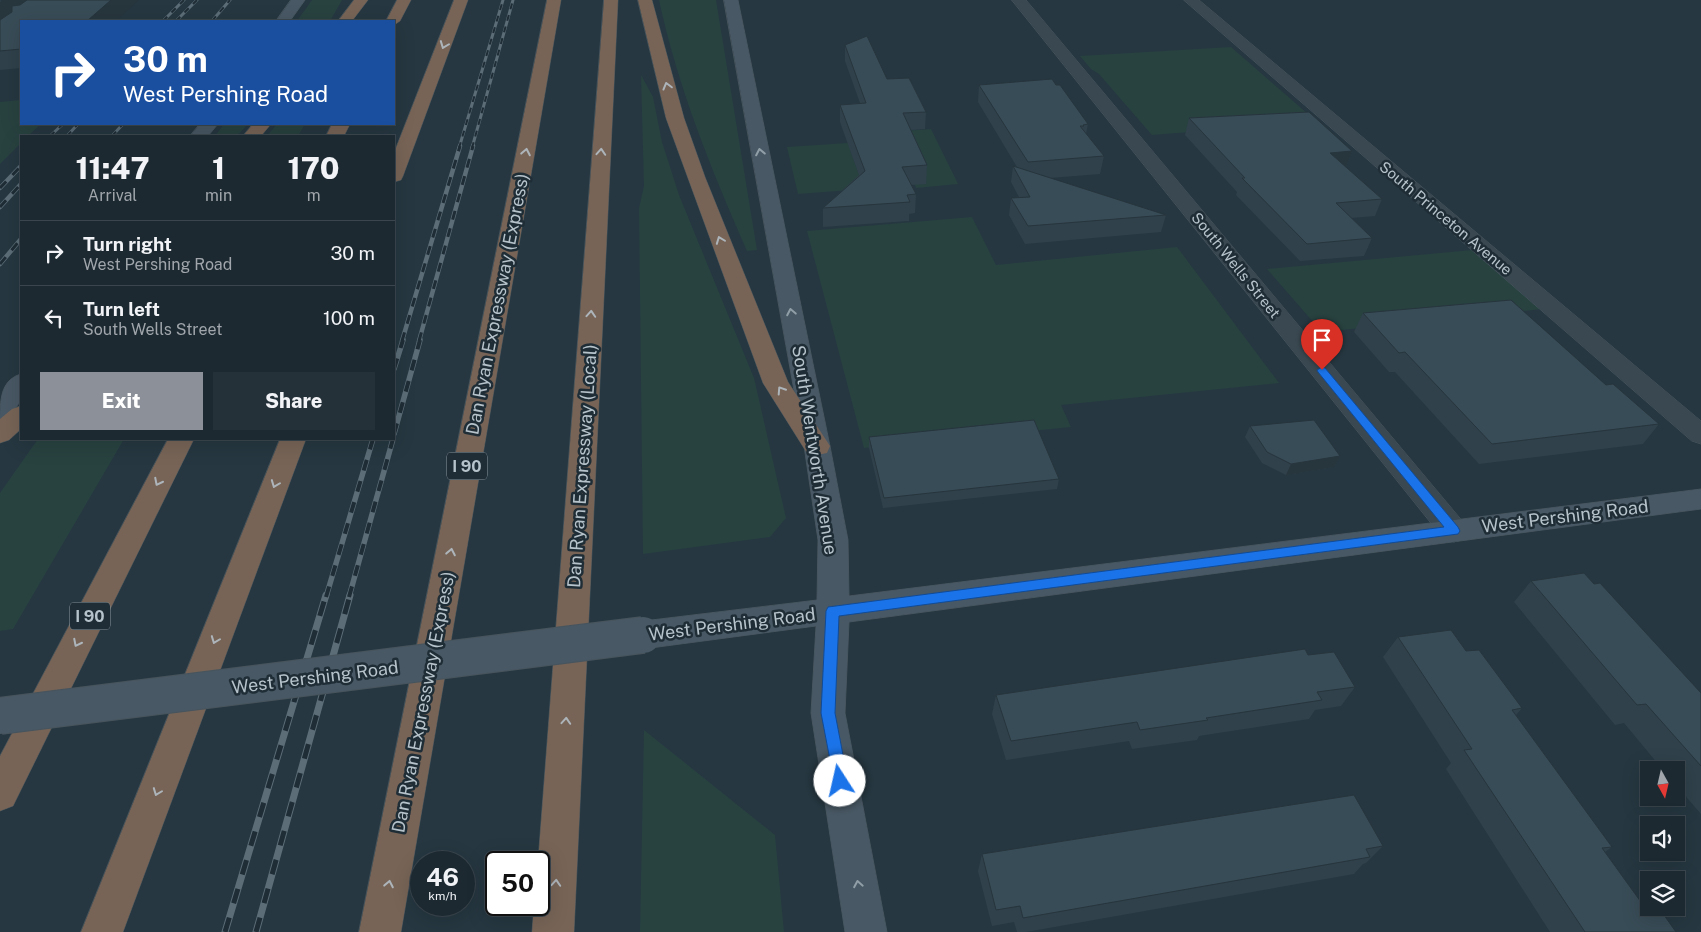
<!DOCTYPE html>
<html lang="en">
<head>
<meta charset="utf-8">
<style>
  :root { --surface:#1c2931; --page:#253139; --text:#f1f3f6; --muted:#a0a6ab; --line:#3a454d; --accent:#8c9099 }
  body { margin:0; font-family:"Public Sans",sans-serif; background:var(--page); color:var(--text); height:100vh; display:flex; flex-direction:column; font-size:19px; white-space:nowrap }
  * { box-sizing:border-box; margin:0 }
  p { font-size:16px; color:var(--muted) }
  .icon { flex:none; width:28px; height:28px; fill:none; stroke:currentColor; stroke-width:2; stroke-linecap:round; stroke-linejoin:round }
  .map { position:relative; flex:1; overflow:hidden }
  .drawer { position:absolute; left:20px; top:135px; width:375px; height:305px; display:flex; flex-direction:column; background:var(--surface); border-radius:0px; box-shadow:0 5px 20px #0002,0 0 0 1px var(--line) }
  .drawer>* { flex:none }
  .hud { position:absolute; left:20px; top:20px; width:375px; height:105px; border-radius:0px; box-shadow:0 5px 20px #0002,0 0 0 1px var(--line); background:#1a4fa0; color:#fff; overflow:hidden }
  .needle { width:32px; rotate:172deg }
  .controls { position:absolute; left:1640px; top:761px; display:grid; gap:10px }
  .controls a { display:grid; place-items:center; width:45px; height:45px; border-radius:0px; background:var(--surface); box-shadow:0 5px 20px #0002,0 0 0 1px var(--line); font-size:25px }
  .speed { position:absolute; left:410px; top:851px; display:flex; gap:10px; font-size:25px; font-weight:700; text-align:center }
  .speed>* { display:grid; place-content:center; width:65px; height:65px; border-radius:50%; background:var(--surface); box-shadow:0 5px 20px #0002,0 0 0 1px var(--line); line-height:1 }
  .speed small { font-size:12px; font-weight:400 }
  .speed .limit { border:2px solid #111; border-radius:8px; background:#fff; color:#111 }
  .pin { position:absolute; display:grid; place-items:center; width:42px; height:42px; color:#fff; margin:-51px -21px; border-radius:50% 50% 50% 0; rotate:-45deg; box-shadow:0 0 5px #0007 }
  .pin .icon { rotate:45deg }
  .me { position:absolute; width:55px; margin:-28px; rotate:350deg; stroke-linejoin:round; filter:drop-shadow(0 0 4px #0008) }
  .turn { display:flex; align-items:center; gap:18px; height:105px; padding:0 20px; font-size:22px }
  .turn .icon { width:65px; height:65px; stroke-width:2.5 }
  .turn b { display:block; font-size:35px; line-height:42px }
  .eta { display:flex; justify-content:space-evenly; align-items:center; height:85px; text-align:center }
  .eta b { font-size:30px; font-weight:800; line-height:35px }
  .cta { display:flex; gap:10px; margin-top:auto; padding:10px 20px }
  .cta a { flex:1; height:58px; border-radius:0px; background:var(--accent); color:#fff; font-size:20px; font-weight:800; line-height:58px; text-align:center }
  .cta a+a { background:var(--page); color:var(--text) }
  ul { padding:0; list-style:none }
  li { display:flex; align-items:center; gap:15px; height:65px; padding:0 20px; border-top:1px solid var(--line) }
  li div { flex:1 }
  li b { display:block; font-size:19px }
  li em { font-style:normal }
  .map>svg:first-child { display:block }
  .green { fill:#284240 }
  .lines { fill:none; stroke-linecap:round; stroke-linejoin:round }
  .street-casing { stroke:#47545d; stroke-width:1 }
  .secondary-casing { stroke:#47545d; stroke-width:1 }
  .highway-casing { stroke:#45535b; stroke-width:1 }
  .street { fill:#3a4851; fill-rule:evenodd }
  .secondary { fill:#485864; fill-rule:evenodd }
  .highway { fill:#776457; fill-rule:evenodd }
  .rail-far3-casing { stroke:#5c6d78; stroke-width:3 }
  .rail-far2-casing { stroke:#5c6d78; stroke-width:4.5 }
  .rail-far1-casing { stroke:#5c6d78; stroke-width:5.5 }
  .rail-casing { stroke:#5c6d78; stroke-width:7 }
  .rail-far3 { stroke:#1f2d36; stroke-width:2; stroke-dasharray:6; stroke-linecap:butt }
  .rail-far2 { stroke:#1f2d36; stroke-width:3; stroke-dasharray:9; stroke-linecap:butt }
  .rail-far1 { stroke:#1f2d36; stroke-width:4; stroke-dasharray:11; stroke-linecap:butt }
  .rail { stroke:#1f2d36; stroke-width:5; stroke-dasharray:15; stroke-linecap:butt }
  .secondary-bridge-casing { stroke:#47545d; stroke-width:38; stroke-linecap:butt }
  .secondary-bridge { stroke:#485864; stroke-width:36 }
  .wall { fill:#30414b }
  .shaded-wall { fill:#27353d }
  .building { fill:#384c57; stroke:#27353d }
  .oneway { stroke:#adb5ba }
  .oneway2 { stroke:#909ea7 }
  .route { fill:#1a73e8; stroke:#114b97 }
  .labels { text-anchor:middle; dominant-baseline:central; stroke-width:5; stroke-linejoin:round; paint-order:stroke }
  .far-street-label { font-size:15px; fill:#b7c3cb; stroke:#1f2d36 }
  .shield { fill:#1f2d36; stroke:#89969e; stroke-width:1 }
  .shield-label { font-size:16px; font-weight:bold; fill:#b7c3cb }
  .street-label { font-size:18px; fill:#b7c3cb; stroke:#1f2d36 }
</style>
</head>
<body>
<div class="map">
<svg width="1701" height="932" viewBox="0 0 1701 932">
  <rect width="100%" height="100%" fill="#263741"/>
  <!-- green -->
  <g class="green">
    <path d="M312,0H342L330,21H297Z"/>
    <path d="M659,0H716L757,250L747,251C711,169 678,88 659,0Z"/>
    <path d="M1231,47L1317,122L1152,135L1099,74L1091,69L1080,56Z"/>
    <path d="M641,75L653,97L662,142L679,195L754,378L786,518L770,537L643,554L639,208L644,186Z"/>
    <path d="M21,100V124H41L28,136H21V143L0,164V102Z"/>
    <path d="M224,124H248L237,136H215Z"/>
    <path d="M277,124H305L298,136H267Z"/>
    <path d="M931,129L958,184L916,188L915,184L926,183L902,131Z"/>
    <path d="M848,143L864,189L798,194L787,147Z"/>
    <path d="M972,217L996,265L1177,247L1279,383L1061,405L1071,427L864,448L807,231Z"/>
    <path d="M1483,249L1552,308L1322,332L1267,269Z"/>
    <path d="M38,439H124L13,629L0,631V493Z"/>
    <path d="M644,730L775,835L784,932H640Z"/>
  </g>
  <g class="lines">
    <!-- street casing -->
    <g class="street-casing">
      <g id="street">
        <path d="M1012,0H1026L1464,523L1469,531L1464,539L1454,542L1444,539Z"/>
        <path d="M1184,0H1199L1701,421V444L1692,441Z"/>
      </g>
    </g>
    <!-- secondary casing -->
    <g class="secondary-casing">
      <g id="secondary">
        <path d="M291,0H305L290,21H276Z"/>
        <path d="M724,0H738L830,446L848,540L849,596L1701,489V509L849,622L845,713L887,932H845L811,713L816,626L643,649L632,645L627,635L632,625L643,621L817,600L818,540L804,446Z"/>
        <path d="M200,124H218L208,136H190Z"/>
        <path d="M21,374V400L9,418L0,421C0,401 0,380 21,374Z"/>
      </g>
    </g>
    <!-- highway casing -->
    <g class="highway-casing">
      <g id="highway">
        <path d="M354,0H368L352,21H338Z"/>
        <path d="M397,0H411L400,21L394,25V21H386Z"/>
        <path d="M454,0H468L403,176L401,180L394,182V153Z"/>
        <path d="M547,0H561L401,932H359Z"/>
        <path d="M604,0H618L574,932H532L534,905H539L538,862Z"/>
        <path d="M638,0H652L684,118L705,177L788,382L830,446L827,453L817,455L807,453L763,383L666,118Z"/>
        <path d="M253,124H271L261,136H243Z"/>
        <path d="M332,124H350L344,136H326Z"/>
        <path d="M21,406V429L9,440L0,443V419L12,409Z"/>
        <path d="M168,439H194L13,806L0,811V756Z"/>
        <path d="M280,439H306L123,932H81Z"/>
      </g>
    </g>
    <!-- street -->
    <use href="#street" class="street"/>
    <!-- secondary -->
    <use href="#secondary" class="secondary"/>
    <!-- highway -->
    <use href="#highway" class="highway"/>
    <!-- rail-far3 casing -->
    <g class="rail-far3-casing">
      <g id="rail-far3">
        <path d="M163,21L184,0"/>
        <path d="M176,21L197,0"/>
        <path d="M212,21L230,0"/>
        <path d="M50,136L63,124"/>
        <path d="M67,136L78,124"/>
        <path d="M112,136L123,124"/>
        <path d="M459,148L503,0"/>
        <path d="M472,148L513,0"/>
      </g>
    </g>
    <!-- rail-far2 casing -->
    <g class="rail-far2-casing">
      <g id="rail-far2">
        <path d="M0,188L21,166"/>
        <path d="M0,207L21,184"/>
        <path d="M0,264L21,239"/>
        <path d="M402,341L460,146"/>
        <path d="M419,341L473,146"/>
      </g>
    </g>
    <!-- rail-far1 casing -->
    <g class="rail-far1-casing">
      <g id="rail-far1">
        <path d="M394,369L403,340"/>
        <path d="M394,434L420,340"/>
        <path d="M326,597L373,439"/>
        <path d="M349,597L393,439"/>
      </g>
    </g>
    <!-- rail casing -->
    <g class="rail-casing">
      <g id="rail">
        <path d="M225,932L326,595"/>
        <path d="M256,932L350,595"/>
      </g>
    </g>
    <!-- rail-far3 -->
    <use href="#rail-far3" class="rail-far3"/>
    <!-- rail-far2 -->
    <use href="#rail-far2" class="rail-far2"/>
    <!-- rail-far1 -->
    <use href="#rail-far1" class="rail-far1"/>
    <!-- rail -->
    <use href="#rail" class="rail"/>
    <!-- secondary-bridge casing -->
    <g class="secondary-bridge-casing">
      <path id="secondary-bridge" d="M0,716L643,635"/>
    </g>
    <!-- secondary-bridge -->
    <use href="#secondary-bridge" class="secondary-bridge"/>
  </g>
  <!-- wall -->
  <g class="wall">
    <path d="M0,0L21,21V68L0,70Z"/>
    <path d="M845,45L926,112L925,129L911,130L927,165L926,184L911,185L916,194L915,213L909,214V221L823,227V208L859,175L840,122V105L860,103L845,61Z"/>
    <path d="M979,85H1056L1088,124L1086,134L1104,156L1100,174L1050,178L1166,215L1161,232L1025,244L1009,215L1011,198L1019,197L1011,182L1013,166L1017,167L978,102Z"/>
    <path d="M1189,118L1352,151L1346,167L1382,199L1375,216L1351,218L1372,238L1364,256L1300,261L1236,195L1237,192L1185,135Z"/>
    <path d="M1363,313L1606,385L1659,424L1643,444L1479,464L1395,372H1389L1354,332Z"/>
    <path d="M1250,426L1340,456L1334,467L1286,475L1262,463L1245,437Z"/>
    <path d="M869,437L1059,479L1057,489L883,508L869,448Z"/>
    <path d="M1531,581L1701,693V814L1676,785V770H1663L1624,723L1615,725L1514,602Z"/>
    <path d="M1398,637L1466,651L1522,708L1516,715L1612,847L1605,852L1646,909L1676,932H1550L1446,769L1451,763L1383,657Z"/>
    <path d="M1308,655L1355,687L1341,706L1315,710L1309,719L1199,736L1197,740L1132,749L1129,741L1006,760L992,714L996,695Z"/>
    <path d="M1383,846L1366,863L1363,864L1354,874L1026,932H1017L1014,922L992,926L978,871L982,854Z"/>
  </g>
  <!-- shaded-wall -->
  <g class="shaded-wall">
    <path d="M3,0H36L0,28V2Z"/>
    <path d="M111,0H139L116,21H87Z"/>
    <path d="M1352,151L1346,167L1330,153Z"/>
    <path d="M1340,456L1334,467L1286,475L1291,464Z"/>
  </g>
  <!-- building -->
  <g class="building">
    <path d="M27,0H111L87,21H21V49L0,51V20L12,12V6L20,5Z"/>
    <path d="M867,36L887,79L909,78L926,112L903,113L927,165L902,167L916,194L907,195L910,202L823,208L865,171L840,105L866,103L845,45Z"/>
    <path d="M1052,79L1056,85H1060L1088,124L1083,125L1084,126H1080L1104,156L1028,162L979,85Z"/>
    <path d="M1309,112L1352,151L1330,153L1382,199L1336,203L1372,238L1307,244L1242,178H1245L1189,118Z"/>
    <path d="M1013,166L1166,215L1028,226L1011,198L1030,197Z"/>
    <path d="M1511,300L1606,385L1613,384L1659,424L1492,444L1405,352L1399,353L1363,313Z"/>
    <path d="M1034,420L1059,479L884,498L869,437Z"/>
    <path d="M1314,420L1340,456L1291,464L1267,452L1250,426Z"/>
    <path d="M1584,573L1594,584L1600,583L1701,693V766L1646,704L1637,705L1531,581Z"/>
    <path d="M1451,630L1466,651L1479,650L1522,708L1512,710L1612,847L1602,848L1646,909L1659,908L1676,932H1585L1464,750L1472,749L1398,637Z"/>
    <path d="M1305,649L1308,655L1334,652L1355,687L1317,692L1322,700L1206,718L1208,720L1140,730L1137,722L1011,741L996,695Z"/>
    <path d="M1354,795L1383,846L1366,849L1370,857L1023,918L1020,906L996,910L982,854Z"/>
  </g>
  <!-- one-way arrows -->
  <defs><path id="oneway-chevron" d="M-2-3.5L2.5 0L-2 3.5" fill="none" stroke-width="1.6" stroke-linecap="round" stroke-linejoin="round" transform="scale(1.25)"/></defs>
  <g class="oneway">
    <use href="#oneway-chevron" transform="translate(444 45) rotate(111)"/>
    <use href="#oneway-chevron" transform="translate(667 86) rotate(-105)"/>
    <use href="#oneway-chevron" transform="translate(526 152) rotate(-79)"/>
    <use href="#oneway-chevron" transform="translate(601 152) rotate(-86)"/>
    <use href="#oneway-chevron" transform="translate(720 240) rotate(-111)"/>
    <use href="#oneway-chevron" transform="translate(591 314) rotate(-86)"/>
    <use href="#oneway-chevron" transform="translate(781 390) rotate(-123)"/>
    <use href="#oneway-chevron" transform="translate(158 482) rotate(117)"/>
    <use href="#oneway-chevron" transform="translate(275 484) rotate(111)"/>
    <use href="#oneway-chevron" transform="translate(451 552) rotate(-79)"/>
    <use href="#oneway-chevron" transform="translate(215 640) rotate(111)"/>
    <use href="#oneway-chevron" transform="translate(77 643) rotate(117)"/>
    <use href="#oneway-chevron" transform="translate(566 721) rotate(-86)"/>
    <use href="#oneway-chevron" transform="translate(157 792) rotate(111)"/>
    <use href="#oneway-chevron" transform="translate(556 883) rotate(-86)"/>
    <use href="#oneway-chevron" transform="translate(389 884) rotate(-79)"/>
  </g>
  <g class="oneway2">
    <use href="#oneway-chevron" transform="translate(760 152) rotate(-101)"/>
    <use href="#oneway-chevron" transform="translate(791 312) rotate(-101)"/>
    <use href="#oneway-chevron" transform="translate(858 884) rotate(-100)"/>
  </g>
  <!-- route -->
  <path class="route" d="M1322,367L1325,368L1458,527L1460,531L1458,534L839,616L835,713L848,781L845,786L840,788L835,786L821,713L826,611L828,607L1444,527L1318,372L1317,370Z"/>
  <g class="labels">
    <!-- far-street labels -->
    <g class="far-street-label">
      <text transform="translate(1446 218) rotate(40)">South Princeton Avenue</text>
      <text transform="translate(1236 265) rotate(51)">South Wells Street</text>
    </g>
    <!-- shield labels -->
    <g class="shield">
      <rect x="447" y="452.5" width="40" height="27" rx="4"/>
      <rect x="70" y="602.5" width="40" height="27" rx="4"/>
    </g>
    <g class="shield-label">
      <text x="467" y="466">I 90</text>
      <text x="90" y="616">I 90</text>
    </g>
    <!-- street labels -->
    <g class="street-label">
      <text transform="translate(497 304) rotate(-79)">Dan Ryan Expressway (Express)</text>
      <text transform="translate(815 450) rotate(81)">South Wentworth Avenue</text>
      <text transform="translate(582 466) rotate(-86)">Dan Ryan Expressway (Local)</text>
      <text transform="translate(1565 516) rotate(-7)">West Pershing Road</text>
      <text transform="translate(732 624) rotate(-7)">West Pershing Road</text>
      <text transform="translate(315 677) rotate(-7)">West Pershing Road</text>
      <text transform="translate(423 702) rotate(-79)">Dan Ryan Expressway (Express)</text>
    </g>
  </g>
</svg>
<div class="controls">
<a><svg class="needle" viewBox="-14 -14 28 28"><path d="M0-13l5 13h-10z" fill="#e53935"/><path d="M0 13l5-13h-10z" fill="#a0a6ab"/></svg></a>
<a><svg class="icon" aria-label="sound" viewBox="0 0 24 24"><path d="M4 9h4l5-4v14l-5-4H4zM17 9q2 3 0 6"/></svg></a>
<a><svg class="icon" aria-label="layers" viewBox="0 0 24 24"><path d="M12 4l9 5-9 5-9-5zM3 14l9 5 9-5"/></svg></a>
</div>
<div class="speed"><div>46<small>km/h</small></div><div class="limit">50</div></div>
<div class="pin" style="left:1322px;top:370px;background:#d93025"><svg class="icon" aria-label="arrive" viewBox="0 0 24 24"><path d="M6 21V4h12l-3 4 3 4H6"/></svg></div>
<svg class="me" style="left:840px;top:781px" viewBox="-20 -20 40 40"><circle r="19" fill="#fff"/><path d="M0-13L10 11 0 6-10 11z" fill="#1a73e8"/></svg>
<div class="hud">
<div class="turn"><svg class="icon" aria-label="right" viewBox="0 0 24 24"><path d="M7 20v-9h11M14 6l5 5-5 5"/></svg><div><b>30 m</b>West Pershing Road</div></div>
</div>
<section class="drawer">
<div class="eta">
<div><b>11:47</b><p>Arrival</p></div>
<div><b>1</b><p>min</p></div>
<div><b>170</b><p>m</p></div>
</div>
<ul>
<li><svg class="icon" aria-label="right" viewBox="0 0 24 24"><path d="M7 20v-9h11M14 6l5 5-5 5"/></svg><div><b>Turn right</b><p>West Pershing Road</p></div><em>30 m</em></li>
<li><svg class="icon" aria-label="left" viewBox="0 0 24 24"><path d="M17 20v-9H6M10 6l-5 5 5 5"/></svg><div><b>Turn left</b><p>South Wells Street</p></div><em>100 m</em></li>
</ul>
<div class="cta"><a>Exit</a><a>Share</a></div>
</section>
</div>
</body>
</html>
